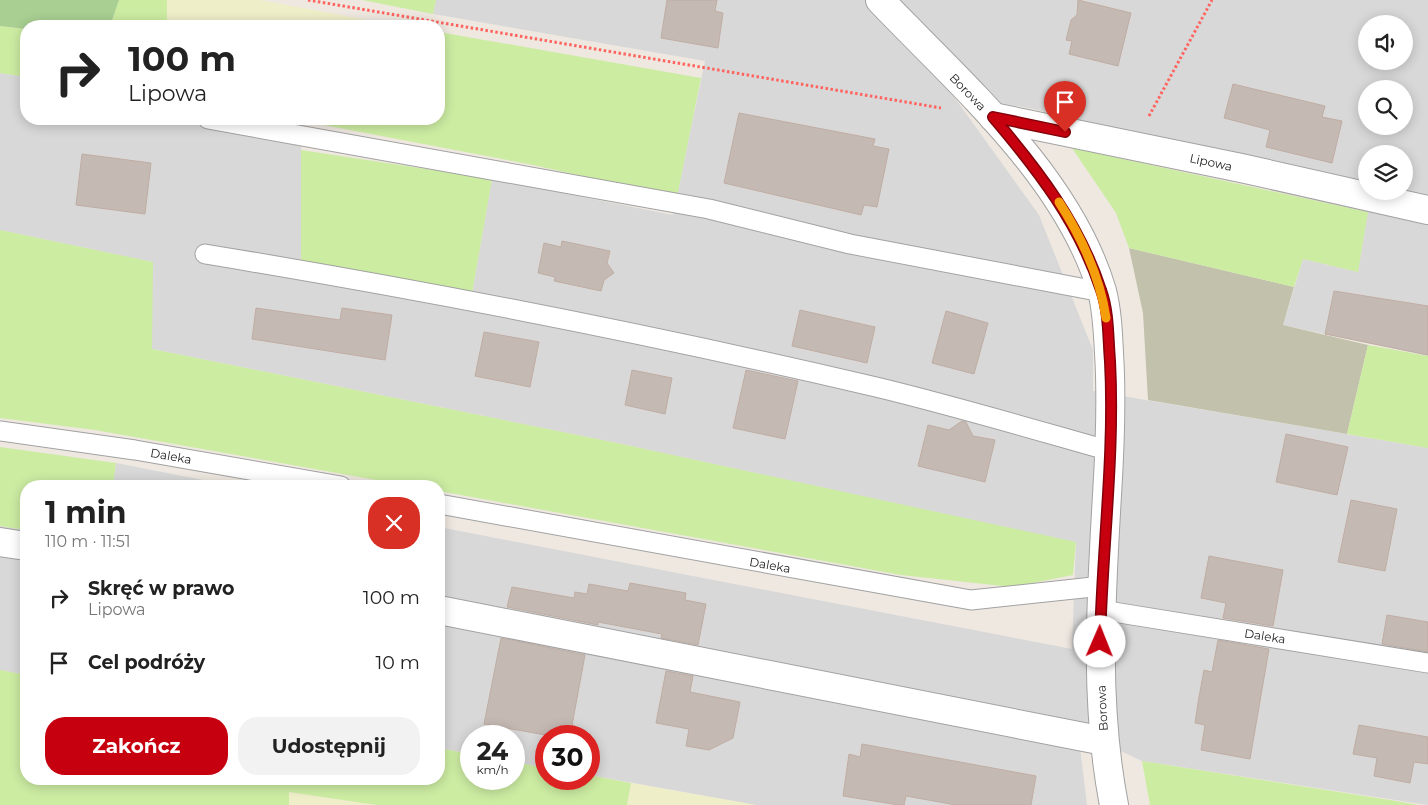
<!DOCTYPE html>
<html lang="pl">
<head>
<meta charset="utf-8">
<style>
  :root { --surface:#fff; --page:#f2f2f2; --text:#222; --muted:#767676; --accent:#c6000f }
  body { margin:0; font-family:Montserrat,sans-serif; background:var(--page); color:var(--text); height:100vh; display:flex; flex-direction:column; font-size:19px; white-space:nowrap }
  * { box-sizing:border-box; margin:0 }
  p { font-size:16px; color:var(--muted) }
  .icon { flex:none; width:28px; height:28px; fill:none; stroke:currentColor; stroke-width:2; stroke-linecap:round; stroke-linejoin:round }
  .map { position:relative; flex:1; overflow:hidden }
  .sheet { position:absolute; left:20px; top:480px; width:425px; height:305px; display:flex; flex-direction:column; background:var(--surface); border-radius:20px; box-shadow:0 2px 12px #0003 }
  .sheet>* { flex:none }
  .guide { position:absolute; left:20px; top:20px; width:425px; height:105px; border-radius:20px; box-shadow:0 2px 12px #0003; background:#fff; color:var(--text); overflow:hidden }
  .tools { position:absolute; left:1358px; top:15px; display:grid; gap:10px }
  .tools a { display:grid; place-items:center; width:55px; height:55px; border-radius:50%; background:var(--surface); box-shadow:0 2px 12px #0003; font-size:25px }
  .speed { position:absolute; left:460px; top:725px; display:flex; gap:10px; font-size:25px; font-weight:700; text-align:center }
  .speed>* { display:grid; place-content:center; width:65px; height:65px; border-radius:50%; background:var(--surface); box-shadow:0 2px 12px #0003; line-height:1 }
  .speed small { font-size:12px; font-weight:400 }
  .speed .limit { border:8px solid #d22; background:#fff; color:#111 }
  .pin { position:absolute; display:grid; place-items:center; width:42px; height:42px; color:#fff; margin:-51px -21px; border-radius:50% 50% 50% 0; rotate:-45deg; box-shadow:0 0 5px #0007 }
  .pin .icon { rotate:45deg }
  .me { position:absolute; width:55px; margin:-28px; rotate:1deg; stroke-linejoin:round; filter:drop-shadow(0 0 4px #0008) }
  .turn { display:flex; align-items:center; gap:18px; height:105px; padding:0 25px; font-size:22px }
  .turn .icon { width:65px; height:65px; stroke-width:2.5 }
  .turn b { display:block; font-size:35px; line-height:42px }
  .round { display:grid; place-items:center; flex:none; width:52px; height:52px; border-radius:20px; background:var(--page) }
  .head { display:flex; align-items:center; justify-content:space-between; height:85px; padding:0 25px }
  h1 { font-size:30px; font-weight:700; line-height:38px }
  .primary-button { display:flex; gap:10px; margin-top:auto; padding:10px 25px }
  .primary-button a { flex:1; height:58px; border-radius:20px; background:var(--accent); color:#fff; font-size:20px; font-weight:700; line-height:58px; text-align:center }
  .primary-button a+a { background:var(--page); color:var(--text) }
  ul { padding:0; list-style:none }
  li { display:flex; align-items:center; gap:15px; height:65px; padding:0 25px }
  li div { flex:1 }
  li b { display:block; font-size:19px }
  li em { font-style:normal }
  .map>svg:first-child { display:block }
  .residential { fill:#d9d8d8; fill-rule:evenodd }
  .construction { fill:#c2c1ab }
  .farmland { fill:#eeeec9 }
  .grass { fill:#cceca2 }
  .forest { fill:#a9cf92 }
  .building { fill:#c5b9b3; stroke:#c0ada2 }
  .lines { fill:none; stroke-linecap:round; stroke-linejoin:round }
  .lane-casing { stroke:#a2a2a2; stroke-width:21 }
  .street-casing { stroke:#a2a2a2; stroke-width:30 }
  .path { stroke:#ff645f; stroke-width:3; stroke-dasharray:2.5 2.5; stroke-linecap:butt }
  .lane { stroke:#fff; stroke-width:19 }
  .street { stroke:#fff; stroke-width:28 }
  .route-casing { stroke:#81000a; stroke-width:12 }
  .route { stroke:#c6000f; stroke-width:9 }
  .slow { stroke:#f59e0b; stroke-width:9 }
  .labels { text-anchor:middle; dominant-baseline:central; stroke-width:4; stroke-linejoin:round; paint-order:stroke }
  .street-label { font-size:12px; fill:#1b1b1b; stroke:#fff }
</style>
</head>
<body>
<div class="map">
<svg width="1428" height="805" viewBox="0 0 1428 805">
  <rect width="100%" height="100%" fill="#eee8e0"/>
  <!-- residential -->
  <g class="residential">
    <path d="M436,0H1428V356L1283,325L1303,259L1358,272L1371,191H1404V154H1366V189L1033,109L952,94L1039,215L1093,350V391L1428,448V805L1142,761L1078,731L1087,805H756L589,775V736H546V768L514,762V736H471V754L439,748V527L1072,649L1076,543L617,443L152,349V262L0,230V73L26,77V119H291L306,121L301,150L472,294L492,179L673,215L705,61L433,14ZM1366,24H1404V61H1366ZM1366,89H1404V126H1366Z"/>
    <path d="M116,463L234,486H113Z"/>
    <path d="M0,526L26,530V675L0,670Z"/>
  </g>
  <!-- construction -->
  <path class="construction" d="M1129,248L1294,287L1283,325L1368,345L1347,434L1148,400L1143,313Z"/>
  <!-- farmland -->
  <g class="farmland">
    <path d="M167,0H260L373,21L372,26H167Z"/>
    <path d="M631,783L756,805H627Z"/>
    <path d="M289,792L377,805H289Z"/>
  </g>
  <!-- grass -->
  <g class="grass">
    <path d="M119,0H167V26H110Z"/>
    <path d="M362,0H436L433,14Z"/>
    <path d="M0,26L26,29V77L0,73Z"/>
    <path d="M439,32L701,78L677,197L533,165L292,119H439Z"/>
    <path d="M1072,148L1368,212L1358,272L1303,259L1294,287L1129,248L1116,213Z"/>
    <path d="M301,150L492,179L472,294L301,265Z"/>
    <path d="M0,230L153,262L152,349L617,443L1076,542L1073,575L1012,587L901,575L439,491V486H410L95,430L0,418Z"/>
    <path d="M1368,345L1428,356V448L1347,434Z"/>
    <path d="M0,447L116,463L113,486H26V530L0,526Z"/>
    <path d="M0,670L26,675V779H439V748L471,754V779H514V762L546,768V779H589V775L631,783L627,805H377L289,792V805H0Z"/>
    <path d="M1142,761L1390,800L1419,805H1150Z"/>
  </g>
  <!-- forest -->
  <path class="forest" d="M0,0H119L110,26H26V29L0,26Z"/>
  <!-- building -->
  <g class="building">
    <path d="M667,0H717L715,11L723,13L718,48L661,38Z"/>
    <path d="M1078,0L1131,13L1118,66L1069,54L1072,41L1066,40L1071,20L1077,15Z"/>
    <path d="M1233,84L1325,106L1322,117L1342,121L1332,163L1266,147L1270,130L1224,118Z"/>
    <path d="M739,113L875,139L873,146L889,149L877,207L864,205L861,215L724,183Z"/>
    <path d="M82,154L151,163L145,214L76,205Z"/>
    <path d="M562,241L610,251L607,263L614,273L604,280L601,291L554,281L555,277L538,273L544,243L561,247Z"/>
    <path d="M1334,291L1428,306V355L1325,334Z"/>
    <path d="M256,308L340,320L342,308L392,315L385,360L252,339Z"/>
    <path d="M800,310L875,327L867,363L792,346Z"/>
    <path d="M946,311L988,323L974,374L932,363Z"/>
    <path d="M484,332L539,342L530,387L475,376Z"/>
    <path d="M632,370L672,378L665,414L625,405Z"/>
    <path d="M746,370L798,381L785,439L733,428Z"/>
    <path d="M962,421L966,422L973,436L995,440L985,482L918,466L928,425L949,430Z"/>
    <path d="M1286,434L1348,447L1337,495L1276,482Z"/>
    <path d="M1351,500L1397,509L1385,571L1338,562Z"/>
    <path d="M1209,556L1283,570L1273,626L1223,618L1226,603L1201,598Z"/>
    <path d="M630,583L686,593L685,600L706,604L698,645L661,638L662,634L598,622V625L507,607L512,587L574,598L575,592L587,594L589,584L628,591Z"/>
    <path d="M1387,615L1428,622V652L1382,644Z"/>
    <path d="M501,638L585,655L570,736H551L484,724Z"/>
    <path d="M1218,640L1269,649L1250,759L1201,750L1205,725L1195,723L1199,697L1204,670L1212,672Z"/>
    <path d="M666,671L693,676L690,692L740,702L733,738L709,750L686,746L689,729L656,723Z"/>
    <path d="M1359,725L1428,737V764L1414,762L1410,783L1374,776L1377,758L1353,754Z"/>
    <path d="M862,744L1036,776L1031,805H956L906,796L904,805H899L843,796L849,754L860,757Z"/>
  </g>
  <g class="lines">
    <!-- lane casing -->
    <g class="lane-casing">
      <g id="lane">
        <path d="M208,119L709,209L850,244L1102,292"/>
        <path d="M205,254C430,291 654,335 876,387C955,406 1032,429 1110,451"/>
        <path d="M0,431L135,450L341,486"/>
        <path d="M439,504L971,600L1102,586"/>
        <path d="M1101,610L1428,663"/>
      </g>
    </g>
    <!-- street casing -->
    <g class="street-casing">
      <g id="street">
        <path d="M880,0C960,84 1068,176 1102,291C1107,310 1108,332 1109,353C1112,400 1110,447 1107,495C1101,599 1094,702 1114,805"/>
        <path d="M993,117L1241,168L1428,210"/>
        <path d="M0,542L26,546"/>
        <path d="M439,610L1104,741"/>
      </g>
    </g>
    <!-- path -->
    <g class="path">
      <path d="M308,0L941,108"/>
      <path d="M1149,116L1212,0"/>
    </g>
    <!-- lane -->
    <use href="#lane" class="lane"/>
    <!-- street -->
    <use href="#street" class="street"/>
  </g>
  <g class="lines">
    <!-- route casing -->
    <g class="route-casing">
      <path id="route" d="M1065,132L993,117C1038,170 1079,223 1101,290C1109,312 1108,338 1110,361C1115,455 1102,549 1100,642"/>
    </g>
    <!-- route -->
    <use href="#route" class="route"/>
    <!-- slow -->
    <path class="slow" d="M1059,202C1082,238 1100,277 1106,318"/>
  </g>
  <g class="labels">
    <!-- street labels -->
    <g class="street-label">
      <text transform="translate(968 92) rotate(46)">Borowa</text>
      <text transform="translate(1211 162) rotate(12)">Lipowa</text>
      <text transform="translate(171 456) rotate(10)">Daleka</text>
      <text transform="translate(770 565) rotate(10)">Daleka</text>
      <text transform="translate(1265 636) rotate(9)">Daleka</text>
      <text transform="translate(1102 708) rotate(-93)">Borowa</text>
    </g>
  </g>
</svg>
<div class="tools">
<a><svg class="icon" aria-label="sound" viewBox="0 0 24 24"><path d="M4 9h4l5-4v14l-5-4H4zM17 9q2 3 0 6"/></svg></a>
<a><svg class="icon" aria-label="search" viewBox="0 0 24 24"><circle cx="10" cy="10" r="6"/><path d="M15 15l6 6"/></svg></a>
<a><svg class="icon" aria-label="layers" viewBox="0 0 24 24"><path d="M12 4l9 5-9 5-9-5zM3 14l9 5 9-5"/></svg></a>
</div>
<div class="speed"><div>24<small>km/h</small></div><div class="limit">30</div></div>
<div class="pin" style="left:1065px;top:132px;background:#d93025"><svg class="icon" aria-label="arrive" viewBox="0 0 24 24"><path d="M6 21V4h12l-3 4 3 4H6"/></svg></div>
<svg class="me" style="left:1100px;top:642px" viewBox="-20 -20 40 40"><circle r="19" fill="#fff"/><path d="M0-13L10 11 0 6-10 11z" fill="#c6000f"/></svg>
<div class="guide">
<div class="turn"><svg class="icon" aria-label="right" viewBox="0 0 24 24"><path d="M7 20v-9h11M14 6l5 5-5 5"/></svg><div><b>100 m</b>Lipowa</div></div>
</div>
<section class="sheet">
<div class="head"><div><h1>1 min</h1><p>110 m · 11:51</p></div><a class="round" style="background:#d93025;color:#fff"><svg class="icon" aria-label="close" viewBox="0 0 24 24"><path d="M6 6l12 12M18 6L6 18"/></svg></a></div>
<ul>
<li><svg class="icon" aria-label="right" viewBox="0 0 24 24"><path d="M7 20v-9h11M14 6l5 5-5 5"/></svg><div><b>Skręć w prawo</b><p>Lipowa</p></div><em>100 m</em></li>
<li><svg class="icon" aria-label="arrive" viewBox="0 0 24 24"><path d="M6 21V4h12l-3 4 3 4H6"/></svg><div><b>Cel podróży</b></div><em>10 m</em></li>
</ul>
<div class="primary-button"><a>Zakończ</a><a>Udostępnij</a></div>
</section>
</div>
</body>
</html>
